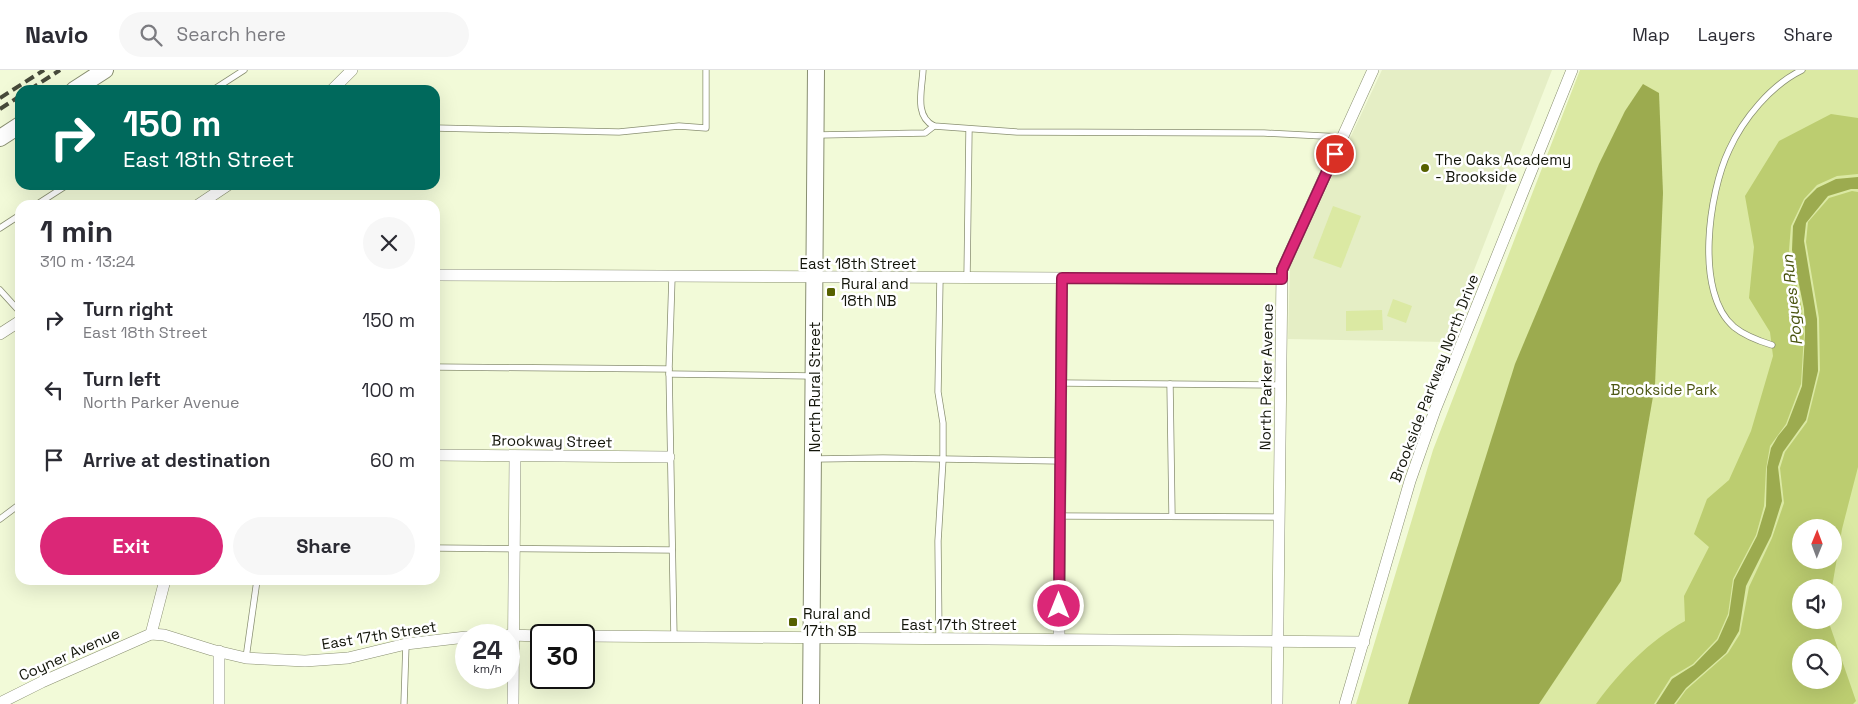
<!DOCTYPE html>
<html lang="en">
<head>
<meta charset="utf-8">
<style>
  :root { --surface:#fff; --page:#f7f7f7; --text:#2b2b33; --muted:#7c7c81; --line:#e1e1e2; --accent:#db2777 }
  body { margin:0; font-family:"Space Grotesk",sans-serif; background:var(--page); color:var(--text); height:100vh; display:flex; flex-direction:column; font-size:19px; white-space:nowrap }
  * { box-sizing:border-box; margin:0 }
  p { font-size:16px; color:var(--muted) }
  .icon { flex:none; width:28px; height:28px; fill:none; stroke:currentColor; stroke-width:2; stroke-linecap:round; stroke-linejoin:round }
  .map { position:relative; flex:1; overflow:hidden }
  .sheet { position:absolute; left:15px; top:130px; width:425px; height:385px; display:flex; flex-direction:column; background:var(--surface); border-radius:15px; box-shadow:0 5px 20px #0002 }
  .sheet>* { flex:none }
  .banner { position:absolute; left:15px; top:15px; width:425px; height:105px; border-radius:15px; box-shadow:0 5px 20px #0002; background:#00695c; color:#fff; overflow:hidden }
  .needle { width:32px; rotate:1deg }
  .buttons { position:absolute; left:1792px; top:449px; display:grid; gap:10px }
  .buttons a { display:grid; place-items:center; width:50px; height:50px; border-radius:50%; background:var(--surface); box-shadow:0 5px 20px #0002; font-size:25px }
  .speed { position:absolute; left:455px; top:554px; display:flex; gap:10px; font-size:25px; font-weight:700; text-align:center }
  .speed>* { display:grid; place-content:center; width:65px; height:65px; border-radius:50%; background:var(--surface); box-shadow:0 5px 20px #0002; line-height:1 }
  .speed small { font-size:12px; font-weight:400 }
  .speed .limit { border:2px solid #111; border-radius:8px; background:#fff; color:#111 }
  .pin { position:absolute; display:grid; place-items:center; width:42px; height:42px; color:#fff; margin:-21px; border:2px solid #fff; border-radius:50%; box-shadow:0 1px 5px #0007 }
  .me { position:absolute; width:55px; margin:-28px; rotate:0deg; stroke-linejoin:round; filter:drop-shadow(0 0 4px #0008) }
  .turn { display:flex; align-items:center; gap:18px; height:105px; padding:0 25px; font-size:22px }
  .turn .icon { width:65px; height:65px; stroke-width:2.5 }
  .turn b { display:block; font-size:35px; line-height:42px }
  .round { display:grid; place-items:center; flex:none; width:52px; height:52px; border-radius:26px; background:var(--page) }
  .headline { display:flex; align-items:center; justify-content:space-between; height:85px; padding:0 25px }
  h1 { font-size:30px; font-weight:600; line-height:38px }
  .primary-button { display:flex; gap:10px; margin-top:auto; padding:10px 25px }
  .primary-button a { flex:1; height:58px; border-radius:30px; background:var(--accent); color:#fff; font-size:20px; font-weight:600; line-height:58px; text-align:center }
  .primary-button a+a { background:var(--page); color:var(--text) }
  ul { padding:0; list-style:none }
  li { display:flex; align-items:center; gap:15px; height:70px; padding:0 25px }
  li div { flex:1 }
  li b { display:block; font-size:19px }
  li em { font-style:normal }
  header { display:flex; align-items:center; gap:30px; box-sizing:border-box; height:70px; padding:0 25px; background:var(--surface); border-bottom:1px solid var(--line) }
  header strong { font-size:24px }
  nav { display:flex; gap:28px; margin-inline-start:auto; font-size:18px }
  .search { width:350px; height:45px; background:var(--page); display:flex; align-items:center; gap:12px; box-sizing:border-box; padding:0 18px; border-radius:28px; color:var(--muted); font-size:19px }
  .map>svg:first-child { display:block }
  .built { fill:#e5eec5 }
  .green { fill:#dbe9a3; fill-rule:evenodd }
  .forest { fill:#bccd70; fill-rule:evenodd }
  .water { fill:#9cab4f }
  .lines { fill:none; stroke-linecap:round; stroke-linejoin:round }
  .lane-casing { stroke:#898f71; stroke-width:7 }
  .street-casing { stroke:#898f71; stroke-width:12 }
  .secondary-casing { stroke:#898f71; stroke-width:18 }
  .lane { stroke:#fff; stroke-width:5.5 }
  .street { stroke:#fff; stroke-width:11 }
  .secondary { stroke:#fff; stroke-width:16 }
  .rail { stroke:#474a3a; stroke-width:4; stroke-dasharray:10 5; stroke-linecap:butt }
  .route-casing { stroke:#8e194d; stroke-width:12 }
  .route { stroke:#db2777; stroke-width:9 }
  .poi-dot { fill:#566100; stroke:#fff; stroke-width:2 }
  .labels { text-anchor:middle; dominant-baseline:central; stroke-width:5; stroke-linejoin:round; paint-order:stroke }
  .poi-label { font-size:15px; fill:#13150a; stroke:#fff; text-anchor:start }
  .street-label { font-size:15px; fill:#13150a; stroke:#fff }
  .park-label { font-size:15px; fill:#4d5713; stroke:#fff }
  .water-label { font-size:16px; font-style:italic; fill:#4a540f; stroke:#fff }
</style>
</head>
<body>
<header>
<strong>Navio</strong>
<div class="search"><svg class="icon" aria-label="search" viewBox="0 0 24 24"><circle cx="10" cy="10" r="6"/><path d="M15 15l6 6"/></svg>Search here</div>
<nav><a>Map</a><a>Layers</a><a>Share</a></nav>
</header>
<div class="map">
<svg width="1858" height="634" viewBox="0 0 1858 634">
  <rect width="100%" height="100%" fill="#f2fad8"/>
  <!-- built -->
  <path class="built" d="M1382,0H1552L1446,272L1288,269L1290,196Z"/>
  <!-- green -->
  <g class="green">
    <path d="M1580,0H1858V634H1356L1433,380ZM1801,458H1834V490H1801ZM1801,518H1834V550H1801ZM1801,578H1834V610H1801Z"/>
    <path d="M1333,136L1361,146L1341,198L1313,188Z"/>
    <path d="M1393,229L1412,236L1406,253L1387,246Z"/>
    <path d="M1382,240L1383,260L1346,261V241Z"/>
  </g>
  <!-- forest -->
  <g class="forest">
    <path d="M1831,44L1858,48V104L1837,106L1817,115L1804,129L1791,156L1789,180L1802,239L1804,264L1801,314L1786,354L1770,376L1766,399L1764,436L1756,465L1733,509L1728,544L1717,569L1693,594L1671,607L1654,634H1596C1620,601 1649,571 1685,551L1684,526L1709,477L1694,464L1707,429L1729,410L1751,361L1773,286L1770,262L1749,228L1754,177L1745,126L1779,71Z"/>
    <path d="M1852,121L1858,122V397L1842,459L1832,517L1801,518V550H1828L1856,631L1853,634H1676L1686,620L1728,583L1740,564L1749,517L1772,468L1784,433L1780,398L1785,382L1807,352L1820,300L1819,248L1806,172L1808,152L1829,128ZM1801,458H1834V490H1801ZM1801,578H1834V610H1801Z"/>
  </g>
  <!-- water -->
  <g class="water">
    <path d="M1643,14L1659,23L1663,123L1655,315L1621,511L1539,634H1408L1515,294L1599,94L1625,41Z"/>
    <path d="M1858,107V119H1851L1828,126L1806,153L1804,171L1817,249L1818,301L1806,350L1783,382L1778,397L1782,431L1771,466L1746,516L1739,561L1726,583L1686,618L1674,634H1656L1672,609L1694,595L1718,570L1729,545L1734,510L1757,466L1766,436L1767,397L1771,378L1778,366L1787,355L1802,316L1805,264L1804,239L1792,180L1793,156L1805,130L1817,118L1836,109Z"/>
  </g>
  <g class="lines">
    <!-- lane casing -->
    <g class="lane-casing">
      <g id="lane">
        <path d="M923,0C922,20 914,46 934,56L1017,62L1264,63L1342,67"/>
        <path d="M213,20L244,0"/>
        <path d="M435,58L619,62L679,56L706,58V0"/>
        <path d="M818,65L925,63L934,56"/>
        <path d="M36,135L67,115"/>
        <path d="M0,158L20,145"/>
        <path d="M672,207L669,299L674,567"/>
        <path d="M967,208L969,60"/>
        <path d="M0,220L20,242"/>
        <path d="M1772,275C1759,271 1745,266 1734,257C1694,223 1709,122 1729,80C1743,49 1771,15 1802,0"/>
        <path d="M435,297L669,299"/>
        <path d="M669,304L812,306"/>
        <path d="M1061,313L1281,315"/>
        <path d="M1170,314L1172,445"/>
        <path d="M815,389L883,388L1060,391"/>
        <path d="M1060,446L1280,447"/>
        <path d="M0,449L20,434"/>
        <path d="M435,478L672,480"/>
        <path d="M939,568L938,471L943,389V353L938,322L940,208"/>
        <path d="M246,588L257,510"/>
        <path d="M404,634L406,574"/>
      </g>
    </g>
    <!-- street casing -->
    <g class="street-casing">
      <g id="street">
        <path d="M332,20L352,0"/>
        <path d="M198,135L228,115"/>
        <path d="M435,205L1282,209"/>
        <path d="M0,264L20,251"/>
        <path d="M435,385L669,387"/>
        <path d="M151,564L165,510"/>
        <path d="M509,565L541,566"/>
        <path d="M584,566L1364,572"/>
        <path d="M1059,569L1062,208"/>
        <path d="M0,633L42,612L151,564L164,565L212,580L246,588L305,591L348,588L406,574L466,567"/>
        <path d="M219,634V581"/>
        <path d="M513,634L515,386"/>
        <path d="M1277,634L1282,200L1373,0"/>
        <path d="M1345,634L1410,411L1435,340L1572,0"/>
      </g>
    </g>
    <!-- secondary casing -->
    <g class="secondary-casing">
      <g id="secondary">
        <path d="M74,20L105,0"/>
        <path d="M0,68L20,55"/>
        <path d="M811,634L816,0"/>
      </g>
    </g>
    <!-- lane -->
    <use href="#lane" class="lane"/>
    <!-- street -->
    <use href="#street" class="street"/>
    <!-- secondary -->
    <use href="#secondary" class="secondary"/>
    <!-- rail -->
    <g class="rail">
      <path d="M29,20L60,0"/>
      <path d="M0,28L44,0"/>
      <path d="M0,39L20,26"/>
    </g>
  </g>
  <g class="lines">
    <!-- route casing -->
    <g class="route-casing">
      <path id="route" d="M1059,536L1062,208L1282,209V200L1335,84"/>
    </g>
    <!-- route -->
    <use href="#route" class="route"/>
  </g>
  <!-- markers -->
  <g class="poi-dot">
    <circle cx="1425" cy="98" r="5"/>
    <rect x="826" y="217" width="10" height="10" rx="2.5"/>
    <rect x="788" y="547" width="10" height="10" rx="2.5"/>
  </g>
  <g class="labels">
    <!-- poi labels -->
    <g class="poi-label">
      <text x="1435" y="89">The Oaks Academy<tspan x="1435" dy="17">- Brookside</tspan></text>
      <text x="841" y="213">Rural and<tspan x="841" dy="17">18th NB</tspan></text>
      <text x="803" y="543">Rural and<tspan x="803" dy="17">17th SB</tspan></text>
    </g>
    <!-- street labels -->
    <g class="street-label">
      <text x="858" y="193">East 18th Street</text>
      <text transform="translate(1266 307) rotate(-89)">North Parker Avenue</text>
      <text transform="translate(1434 308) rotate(-69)">Brookside Parkway North Drive</text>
      <text transform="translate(814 317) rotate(-90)">North Rural Street</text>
      <text transform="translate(552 371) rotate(1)">Brookway Street</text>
      <text x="959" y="554">East 17th Street</text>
      <text transform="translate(379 565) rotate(-9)">East 17th Street</text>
      <text transform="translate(69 584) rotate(-24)">Coyner Avenue</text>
    </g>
    <!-- park labels -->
    <g class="park-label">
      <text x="1664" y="319">Brookside Park</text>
    </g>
    <!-- water labels -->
    <g class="water-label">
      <text transform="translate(1792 230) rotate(-96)">Pogues Run</text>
    </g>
  </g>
</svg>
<div class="buttons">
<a><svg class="needle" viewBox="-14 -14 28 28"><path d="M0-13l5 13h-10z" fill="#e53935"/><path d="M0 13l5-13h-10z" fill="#7c7c81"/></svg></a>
<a><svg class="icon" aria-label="sound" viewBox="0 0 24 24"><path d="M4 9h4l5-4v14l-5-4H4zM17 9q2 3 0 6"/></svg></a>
<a><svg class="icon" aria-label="search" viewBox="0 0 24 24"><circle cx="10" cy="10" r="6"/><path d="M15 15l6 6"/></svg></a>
</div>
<div class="speed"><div>24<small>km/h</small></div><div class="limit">30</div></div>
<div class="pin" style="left:1335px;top:84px;background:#d93025"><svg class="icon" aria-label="arrive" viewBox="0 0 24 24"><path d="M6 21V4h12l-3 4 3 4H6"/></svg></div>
<svg class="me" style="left:1059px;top:536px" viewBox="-20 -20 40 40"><circle r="17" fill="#db2777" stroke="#fff" stroke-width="3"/><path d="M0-11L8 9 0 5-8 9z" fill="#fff"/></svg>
<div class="banner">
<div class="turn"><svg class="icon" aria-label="right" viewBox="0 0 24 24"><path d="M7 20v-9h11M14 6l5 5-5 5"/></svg><div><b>150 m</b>East 18th Street</div></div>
</div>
<section class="sheet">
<div class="headline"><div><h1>1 min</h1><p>310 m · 13:24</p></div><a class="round"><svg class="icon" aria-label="close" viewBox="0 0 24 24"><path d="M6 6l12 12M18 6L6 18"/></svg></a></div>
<ul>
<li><svg class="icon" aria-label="right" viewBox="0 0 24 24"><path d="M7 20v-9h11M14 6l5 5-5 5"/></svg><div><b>Turn right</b><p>East 18th Street</p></div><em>150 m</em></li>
<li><svg class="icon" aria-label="left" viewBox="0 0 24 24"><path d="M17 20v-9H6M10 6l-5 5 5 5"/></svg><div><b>Turn left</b><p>North Parker Avenue</p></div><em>100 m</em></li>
<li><svg class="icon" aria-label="arrive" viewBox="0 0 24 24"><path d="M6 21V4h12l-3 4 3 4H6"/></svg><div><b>Arrive at destination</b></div><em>60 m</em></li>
</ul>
<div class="primary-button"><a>Exit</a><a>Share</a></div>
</section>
</div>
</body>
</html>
